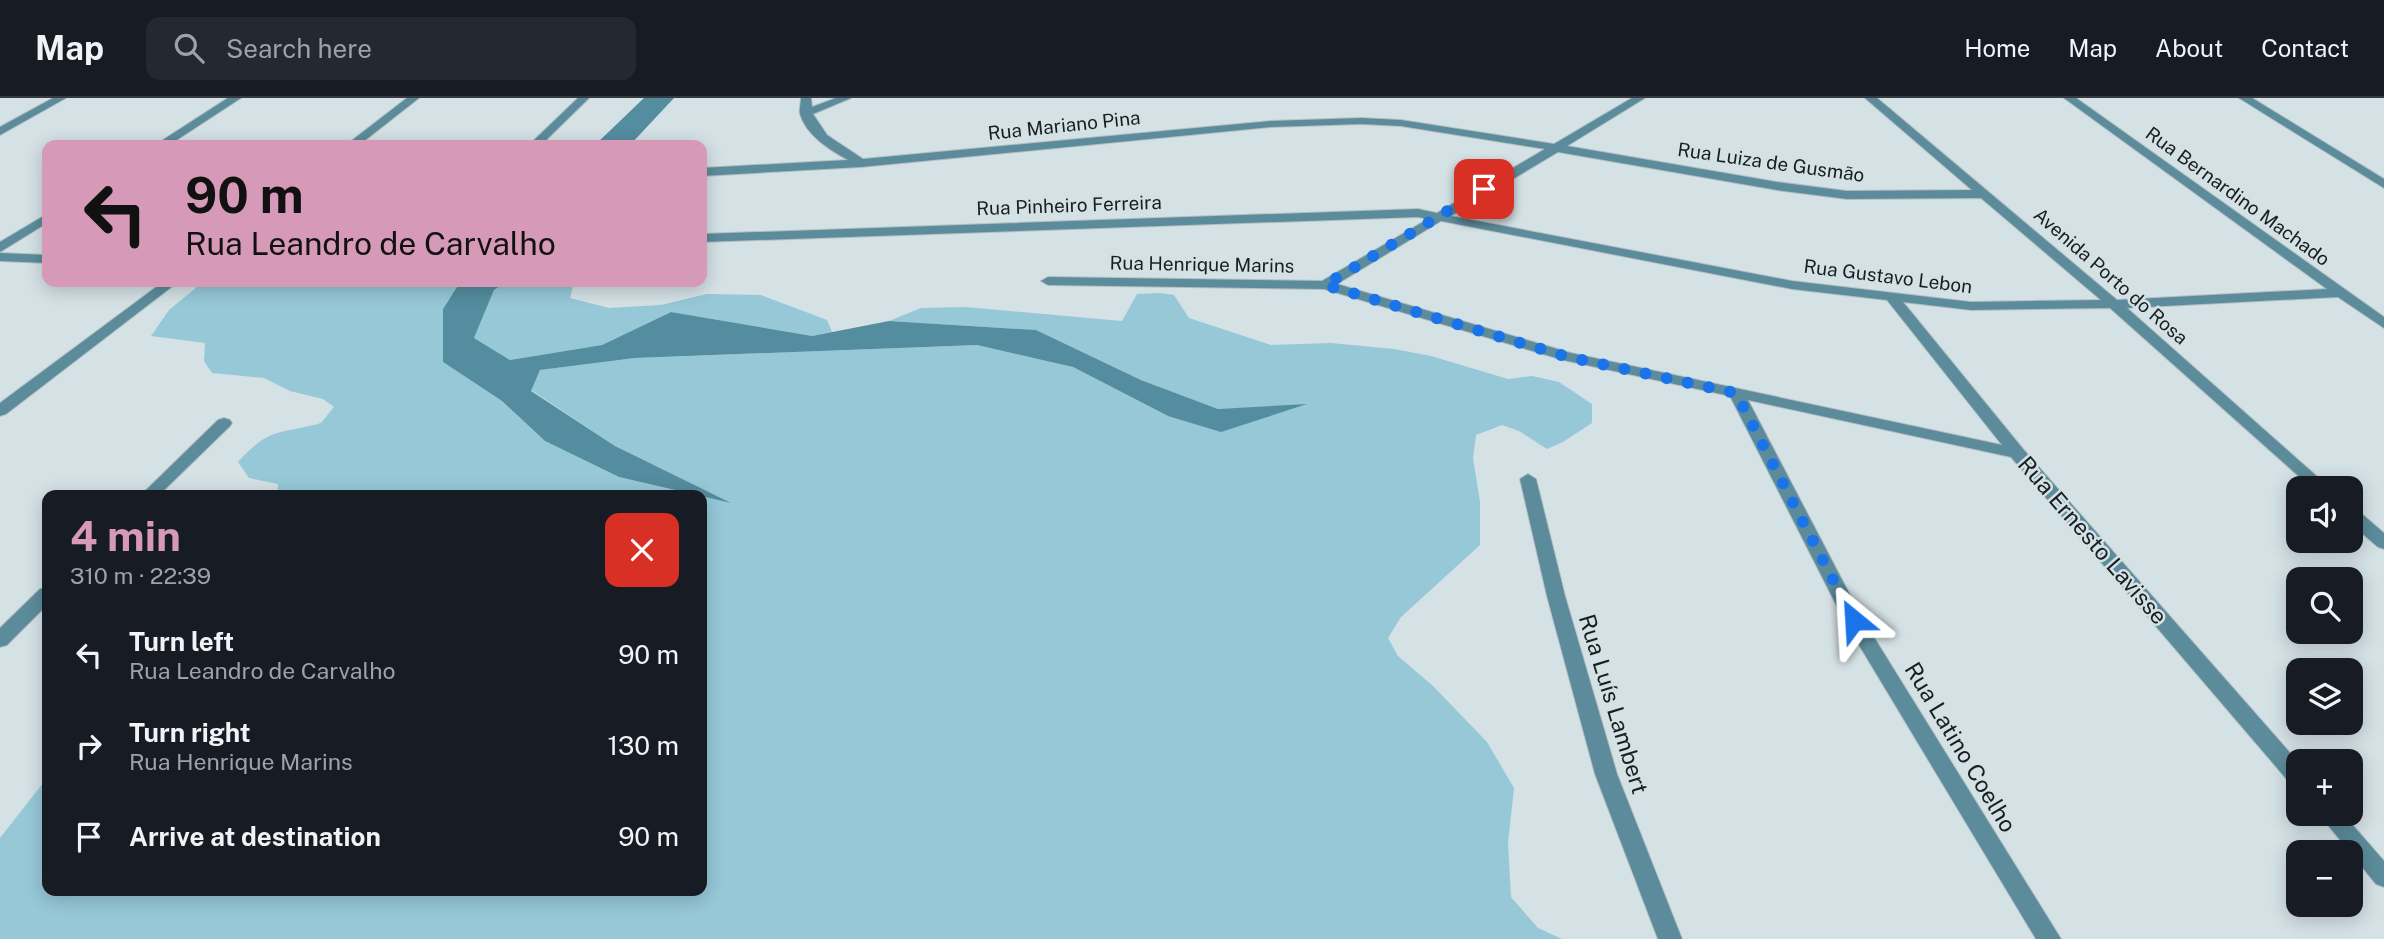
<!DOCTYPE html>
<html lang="en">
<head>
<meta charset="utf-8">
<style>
  :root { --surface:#171b24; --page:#242831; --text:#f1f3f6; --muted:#9ea1a6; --line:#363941; --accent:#d699b8 }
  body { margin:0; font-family:"Public Sans",sans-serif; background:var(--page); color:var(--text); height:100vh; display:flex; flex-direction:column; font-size:26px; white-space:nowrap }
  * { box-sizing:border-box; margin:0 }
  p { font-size:23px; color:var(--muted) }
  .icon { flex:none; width:38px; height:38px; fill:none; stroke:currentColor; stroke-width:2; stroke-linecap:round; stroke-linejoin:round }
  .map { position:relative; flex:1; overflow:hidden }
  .details { position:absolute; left:42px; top:392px; width:665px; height:406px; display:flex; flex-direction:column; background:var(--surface); border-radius:14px; box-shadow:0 4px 18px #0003 }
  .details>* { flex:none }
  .top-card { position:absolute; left:42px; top:42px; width:665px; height:147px; border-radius:14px; box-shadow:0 4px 18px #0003; background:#d699b8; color:#111; overflow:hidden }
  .fabs { position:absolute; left:2286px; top:378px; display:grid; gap:14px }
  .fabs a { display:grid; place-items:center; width:77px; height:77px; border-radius:14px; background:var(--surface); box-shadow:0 4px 18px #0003; font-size:35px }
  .pin { position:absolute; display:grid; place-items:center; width:60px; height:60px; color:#fff; margin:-30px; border-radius:14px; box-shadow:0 4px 10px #0006 }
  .me { position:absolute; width:77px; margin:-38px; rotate:333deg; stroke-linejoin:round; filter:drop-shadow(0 0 5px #0008) }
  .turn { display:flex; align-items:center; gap:24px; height:147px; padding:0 28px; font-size:32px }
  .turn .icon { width:91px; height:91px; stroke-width:2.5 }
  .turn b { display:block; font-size:49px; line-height:60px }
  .round { display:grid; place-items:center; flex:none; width:74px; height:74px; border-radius:14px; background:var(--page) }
  .headline { display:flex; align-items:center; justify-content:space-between; height:119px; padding:0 28px }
  h1 { font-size:42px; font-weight:700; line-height:52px; color:var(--accent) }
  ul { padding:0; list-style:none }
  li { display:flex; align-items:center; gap:21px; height:91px; padding:0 28px }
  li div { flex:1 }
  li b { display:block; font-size:26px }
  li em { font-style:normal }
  header { display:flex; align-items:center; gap:42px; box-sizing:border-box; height:98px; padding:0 35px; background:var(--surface); border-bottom:2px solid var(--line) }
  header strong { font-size:33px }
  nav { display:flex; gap:38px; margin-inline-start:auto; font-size:24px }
  .search { width:490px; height:63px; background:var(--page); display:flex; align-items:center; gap:18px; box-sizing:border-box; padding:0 24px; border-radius:14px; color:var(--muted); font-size:26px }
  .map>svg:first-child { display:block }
  .green { fill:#96c8d8 }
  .water { fill:#548d9f }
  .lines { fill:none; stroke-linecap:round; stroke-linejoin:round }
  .minor-casing { stroke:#b2bec2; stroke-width:2 }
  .minor { fill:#5c8c9b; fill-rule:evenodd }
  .route { stroke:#1a73e8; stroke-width:12; stroke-dasharray:0 21.6 }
  .labels { text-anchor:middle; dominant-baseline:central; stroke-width:5; stroke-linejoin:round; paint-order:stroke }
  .far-street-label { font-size:19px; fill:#191e20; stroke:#d4e1e5 }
  .street-label { font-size:23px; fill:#191e20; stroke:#d4e1e5 }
</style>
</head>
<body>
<header>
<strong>Map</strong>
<div class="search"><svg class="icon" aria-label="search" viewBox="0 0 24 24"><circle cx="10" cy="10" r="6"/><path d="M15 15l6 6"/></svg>Search here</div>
<nav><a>Home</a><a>Map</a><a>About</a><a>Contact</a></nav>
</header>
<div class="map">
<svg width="2384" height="841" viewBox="0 0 2384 841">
  <rect width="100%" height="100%" fill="#d4e1e5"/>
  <!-- green -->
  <g class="green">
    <path d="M203,184H460L443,211V264L502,303L545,343L619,379L697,397H277L278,386L249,380L238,364C271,328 278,337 321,325L334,309L323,301L290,293L264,280L212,275L204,263L205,245L151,238L169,212Z"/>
    <path d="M506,184H574L570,200L609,210L661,207L707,196L761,197L827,222L832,234L812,238L671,214L602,247L510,262L474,240L494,192Z"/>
    <path d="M1160,195L1174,197L1189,220L1271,247L1331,245L1394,251L1431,258L1508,281L1532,278L1559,284L1592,306V325L1563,344L1547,351L1519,333L1502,327L1476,337L1473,360L1480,404V447L1401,519L1388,540L1398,558L1433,588L1487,644L1514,690L1508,745L1511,799L1538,830L1562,841H0V740L47,680V793H702V398L727,404L615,348L531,292L540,272L635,260L977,247L1073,269L1168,318L1304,307L1218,311L1141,282L1036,232L889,223L921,210L966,209L1122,223L1137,196Z"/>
  </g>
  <!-- water -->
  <g class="water">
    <path d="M644,0H674L630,47H595Z"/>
    <path d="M460,184H506L494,192L474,240L510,262L602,247L671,214L812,238L889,223L1036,232L1141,282L1218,311L1307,306L1221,334L1168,318L1073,269L977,247L635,260L540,272L531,293L615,348L731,405L619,379L545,343L502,303L443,264V211Z"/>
  </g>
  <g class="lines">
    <!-- minor casing -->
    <g class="minor-casing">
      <g id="minor">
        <path d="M53,0H66L0,37V29Z"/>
        <path d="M228,0H241L169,47H155Z"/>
        <path d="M407,0H419L359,47H346Z"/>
        <path d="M578,0H589L541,47H529Z"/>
        <path d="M801,0H811L812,9L836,0H851L813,16L827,37L863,61L1271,23L1361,20L1401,22L1554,46L1632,0H1645L1567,48L1777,84L1847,93L1972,92L1865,0H1877L2117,202L2327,191L2064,0H2076L2384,219V230L2338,199L2127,210L2330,390H2312L2110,210L1971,212L1903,204L2023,351L2298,664V688L2290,685L2011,359L1748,302L1862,520L2061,841H2036L1844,522L1730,298L1563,262L1324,191L1048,187L1041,183L1048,179L1322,183L1428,121L1418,119L702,144V136L1418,111L1437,115L1545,51L1401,28L1361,26L1271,29L861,69L702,78V70L848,62C830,52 806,37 800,16C799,13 801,4 801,0ZM1558,54L1777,92L1847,101L1981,100L2101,202L1971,204L1792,183L1451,118ZM1441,123L1792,191L1887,202L2002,347L1571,255L1337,186Z"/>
        <path d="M2239,0H2252L2384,81V90Z"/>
        <path d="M47,116V125L0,154V144Z"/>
        <path d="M0,155L47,157V165L0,163Z"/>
        <path d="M163,184H178L6,316L0,318V305Z"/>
        <path d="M224,320L230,322L232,325L230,328L159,397H141L218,322Z"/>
        <path d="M1528,376L1536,381L1565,498L1617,676L1682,841H1658L1595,676L1547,498L1520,381Z"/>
        <path d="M2350,409L2356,411L2384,435V451L2378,449L2350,425Z"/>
        <path d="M47,490V507L7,547L0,549V530L40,491Z"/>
        <path d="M2319,716H2343L2384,763V789L2376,786Z"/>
      </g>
    </g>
    <!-- minor -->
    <use href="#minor" class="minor"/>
  </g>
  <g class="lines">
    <!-- route -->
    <path class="route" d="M1484,91L1325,187L1568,259L1736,295L1854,522"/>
  </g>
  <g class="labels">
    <!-- far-street labels -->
    <g class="far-street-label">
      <text transform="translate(1064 27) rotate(-6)">Rua Mariano Pina</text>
      <text transform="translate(1771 64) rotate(8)">Rua Luiza de Gusmão</text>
      <text transform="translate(2238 98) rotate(36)">Rua Bernardino Machado</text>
      <text transform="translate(1069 107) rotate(-2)">Rua Pinheiro Ferreira</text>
      <text transform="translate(1202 166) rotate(1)">Rua Henrique Marins</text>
      <text transform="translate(1888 178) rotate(7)">Rua Gustavo Lebon</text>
      <text transform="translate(2111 178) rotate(41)">Avenida Porto do Rosa</text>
    </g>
    <!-- street labels -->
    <g class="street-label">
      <text transform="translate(2093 442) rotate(49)">Rua Ernesto Lavisse</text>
      <text transform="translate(1614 606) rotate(73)">Rua Luís Lambert</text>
      <text transform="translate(1961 649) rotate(59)">Rua Latino Coelho</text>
    </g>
  </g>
</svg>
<div class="fabs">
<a><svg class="icon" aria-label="sound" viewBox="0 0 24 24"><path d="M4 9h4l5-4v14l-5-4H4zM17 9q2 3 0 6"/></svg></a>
<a><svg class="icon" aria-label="search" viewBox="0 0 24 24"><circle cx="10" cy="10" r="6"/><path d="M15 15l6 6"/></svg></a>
<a><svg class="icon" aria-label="layers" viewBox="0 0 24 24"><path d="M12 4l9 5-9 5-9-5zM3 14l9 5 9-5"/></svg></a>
<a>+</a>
<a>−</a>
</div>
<div class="pin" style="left:1484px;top:91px;background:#d93025"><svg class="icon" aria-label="arrive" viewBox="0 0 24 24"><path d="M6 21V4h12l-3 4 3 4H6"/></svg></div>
<svg class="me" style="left:1854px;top:522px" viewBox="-20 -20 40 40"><path d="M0-17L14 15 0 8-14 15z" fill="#1a73e8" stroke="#fff" stroke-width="4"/></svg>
<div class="top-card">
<div class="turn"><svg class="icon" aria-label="left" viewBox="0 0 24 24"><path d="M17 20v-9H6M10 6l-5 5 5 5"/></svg><div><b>90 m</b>Rua Leandro de Carvalho</div></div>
</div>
<section class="details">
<div class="headline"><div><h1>4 min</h1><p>310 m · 22:39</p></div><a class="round" style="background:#d93025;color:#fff"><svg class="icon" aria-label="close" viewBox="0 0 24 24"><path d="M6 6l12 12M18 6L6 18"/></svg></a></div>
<ul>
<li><svg class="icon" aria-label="left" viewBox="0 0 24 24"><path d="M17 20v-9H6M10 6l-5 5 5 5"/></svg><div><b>Turn left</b><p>Rua Leandro de Carvalho</p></div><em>90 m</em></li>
<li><svg class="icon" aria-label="right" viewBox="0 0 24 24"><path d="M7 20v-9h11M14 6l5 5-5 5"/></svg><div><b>Turn right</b><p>Rua Henrique Marins</p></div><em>130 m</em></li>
<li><svg class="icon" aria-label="arrive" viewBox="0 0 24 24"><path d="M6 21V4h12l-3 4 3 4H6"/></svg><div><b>Arrive at destination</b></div><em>90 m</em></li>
</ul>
</section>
</div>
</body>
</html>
